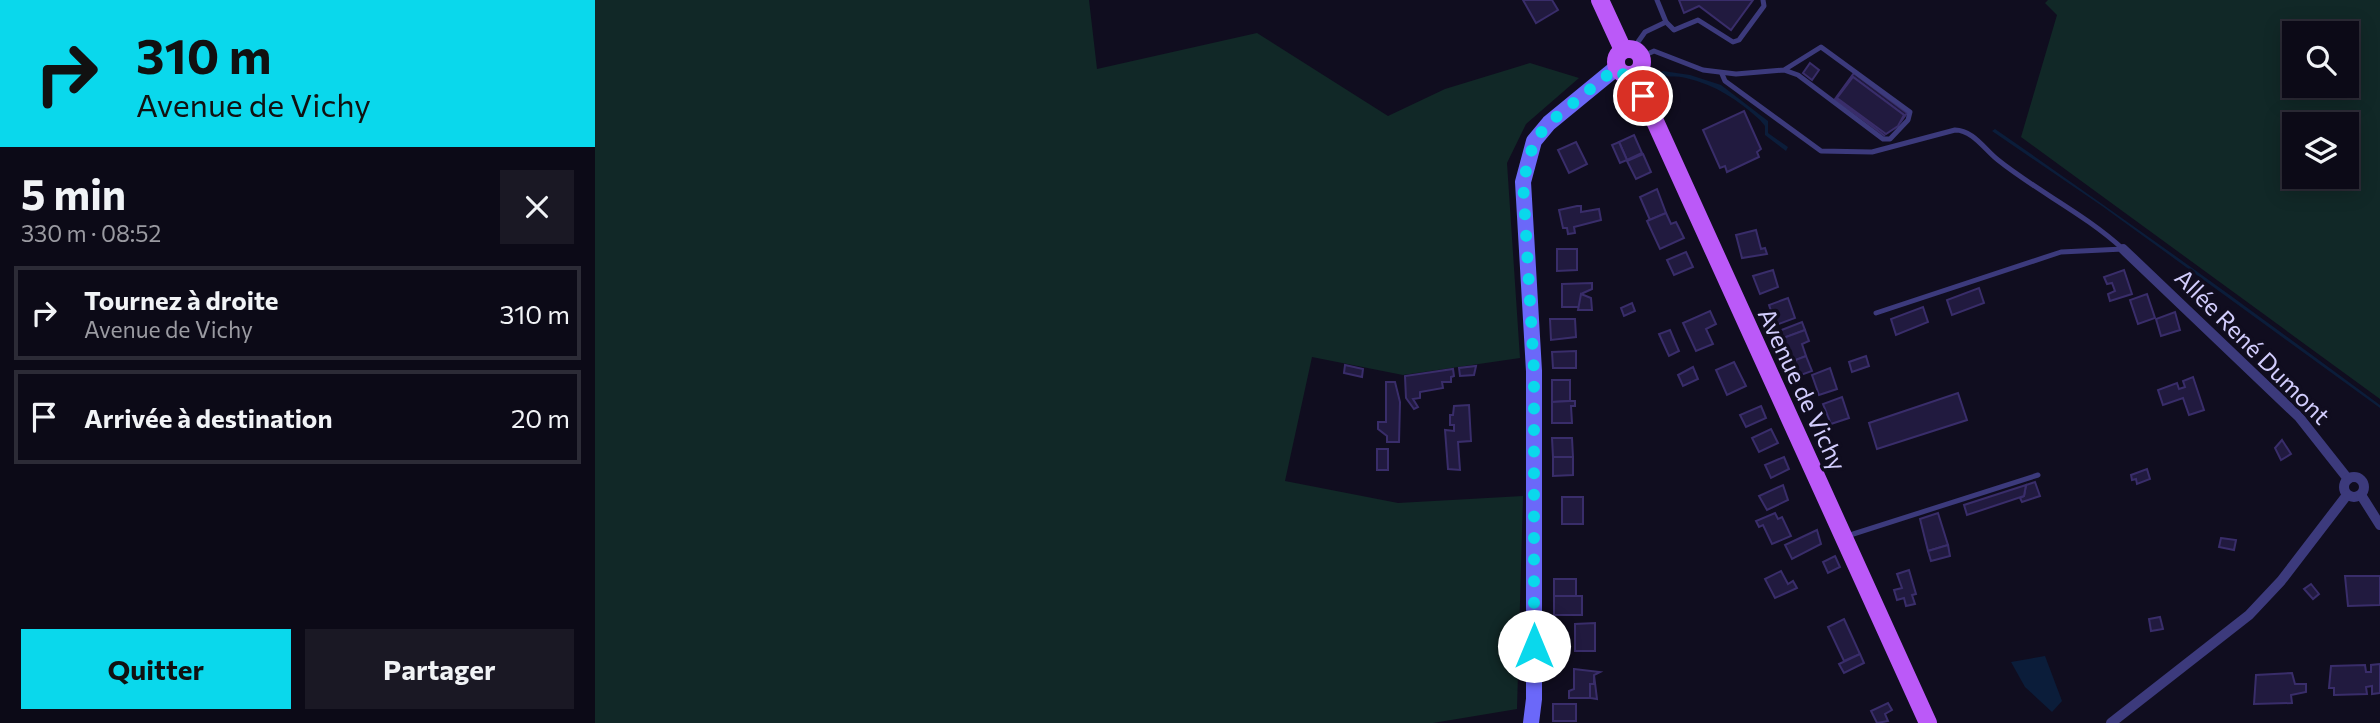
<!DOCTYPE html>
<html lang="fr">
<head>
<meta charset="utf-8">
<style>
  :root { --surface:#0c0a17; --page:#1a1824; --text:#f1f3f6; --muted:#9a9aa1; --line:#2c2b36; --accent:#0ad8ec }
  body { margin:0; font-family:Commissioner,sans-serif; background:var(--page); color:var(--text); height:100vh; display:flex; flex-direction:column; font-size:26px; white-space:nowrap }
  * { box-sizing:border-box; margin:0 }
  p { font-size:23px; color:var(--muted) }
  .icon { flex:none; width:38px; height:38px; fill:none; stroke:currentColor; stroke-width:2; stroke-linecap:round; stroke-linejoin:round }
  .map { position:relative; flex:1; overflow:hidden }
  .drawer { display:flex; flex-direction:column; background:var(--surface); width:595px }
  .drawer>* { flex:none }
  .guide { background:#0ad8ec; color:#111; overflow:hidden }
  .controls { position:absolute; left:1687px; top:21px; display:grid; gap:14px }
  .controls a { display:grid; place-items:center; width:77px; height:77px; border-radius:0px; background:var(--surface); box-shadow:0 4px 18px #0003,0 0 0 2px var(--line); font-size:35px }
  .pin { position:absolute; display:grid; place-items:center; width:60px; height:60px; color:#fff; margin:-30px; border:4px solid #fff; border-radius:50%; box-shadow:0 2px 7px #0007 }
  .me { position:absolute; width:77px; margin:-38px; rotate:0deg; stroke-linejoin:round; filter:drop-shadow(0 0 5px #0008) }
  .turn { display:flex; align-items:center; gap:24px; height:147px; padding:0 21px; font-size:32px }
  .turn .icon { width:91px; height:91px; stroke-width:2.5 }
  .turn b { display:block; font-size:49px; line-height:60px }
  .round { display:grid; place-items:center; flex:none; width:74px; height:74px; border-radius:0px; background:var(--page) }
  .summary { display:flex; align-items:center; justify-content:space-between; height:119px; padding:0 21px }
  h1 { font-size:42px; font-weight:700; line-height:52px }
  .action { display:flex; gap:14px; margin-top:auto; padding:14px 21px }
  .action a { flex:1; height:80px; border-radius:0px; background:var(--accent); color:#111; font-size:28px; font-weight:700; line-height:80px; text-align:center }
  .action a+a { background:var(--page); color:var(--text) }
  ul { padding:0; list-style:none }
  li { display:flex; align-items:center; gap:21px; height:94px; margin:0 14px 10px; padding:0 7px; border:4px solid var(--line); border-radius:0px }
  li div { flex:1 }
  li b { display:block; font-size:26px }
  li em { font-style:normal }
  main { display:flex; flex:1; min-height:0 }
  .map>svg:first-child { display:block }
  .green { fill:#112827; fill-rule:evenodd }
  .water { fill:#0b1d3a }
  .building { fill:#211a3f; stroke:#392d6a; stroke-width:2 }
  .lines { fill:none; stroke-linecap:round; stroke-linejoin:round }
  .lane { stroke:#3c3a7c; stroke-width:5 }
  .street { stroke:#3c3a7c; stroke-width:10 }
  .secondary { stroke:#6b68f9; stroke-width:16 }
  .primary { stroke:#bb59f8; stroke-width:18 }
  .route { stroke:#0ad8ec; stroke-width:12; stroke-dasharray:0 21.6 }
  .labels { text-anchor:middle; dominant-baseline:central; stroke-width:7; stroke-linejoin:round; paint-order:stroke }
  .street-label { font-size:24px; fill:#d2cdfd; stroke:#100d1f }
</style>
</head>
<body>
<main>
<section class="drawer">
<div class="guide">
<div class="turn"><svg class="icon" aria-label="right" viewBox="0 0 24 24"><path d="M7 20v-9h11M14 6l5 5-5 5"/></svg><div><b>310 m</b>Avenue de Vichy</div></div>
</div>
<div class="summary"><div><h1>5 min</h1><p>330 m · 08:52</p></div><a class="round"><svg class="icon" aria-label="close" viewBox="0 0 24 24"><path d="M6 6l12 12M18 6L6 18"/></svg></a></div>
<ul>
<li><svg class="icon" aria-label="right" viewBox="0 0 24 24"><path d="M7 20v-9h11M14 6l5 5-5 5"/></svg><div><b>Tournez à droite</b><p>Avenue de Vichy</p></div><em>310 m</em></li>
<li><svg class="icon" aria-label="arrive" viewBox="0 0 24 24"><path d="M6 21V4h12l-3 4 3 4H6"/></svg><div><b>Arrivée à destination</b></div><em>20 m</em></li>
</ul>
<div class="action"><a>Quitter</a><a>Partager</a></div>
</section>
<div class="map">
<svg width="1785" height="723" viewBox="0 0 1785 723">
  <rect width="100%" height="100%" fill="#100d1f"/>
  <!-- green -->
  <g class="green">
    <path d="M0,0H494L502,69L662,33L793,116L850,89L935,63L984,78L931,124L912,163L925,358L808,375L717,357L690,481L803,503L928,496L922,709L838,723H0Z"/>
    <path d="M1453,0H1785V399L1426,137L1462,15L1450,3ZM1699,33H1752V86H1699ZM1699,124H1752V177H1699Z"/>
  </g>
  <!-- water -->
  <g class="water">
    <path d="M1068,71L1095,75L1126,85L1173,121V133L1193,147L1191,151L1170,135V126L1165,120C1143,100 1121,85 1091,78C1082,75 1072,79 1064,73Z"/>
    <path d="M1400,129C1530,219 1658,311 1785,405V408L1507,206L1397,131Z"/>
    <path d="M1450,656L1467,701L1457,712L1430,687L1416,662Z"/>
  </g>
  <!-- building -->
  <g class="building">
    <path d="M928,0H957L963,10L941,23Z"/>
    <path d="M1084,0H1158L1136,30L1104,6L1089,13Z"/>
    <path d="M1215,63L1224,70L1217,80L1208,73Z"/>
    <path d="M1259,73L1312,113L1305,123L1309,115L1258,77L1242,98L1290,136L1240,99Z"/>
    <path d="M1258,77L1309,115L1303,126L1291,134L1242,98Z"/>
    <path d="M1149,111L1166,149L1162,152L1164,157L1132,172L1130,166L1125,168L1108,130Z"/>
    <path d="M1039,135L1047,153L1032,160L1024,142Z"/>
    <path d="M981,142L992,164L974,173L963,150Z"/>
    <path d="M1024,142L1032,160L1025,163L1017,145Z"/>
    <path d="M1048,154L1056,172L1041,179L1032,161Z"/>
    <path d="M1062,189L1071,213L1052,221L1055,220L1045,197Z"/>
    <path d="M982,206H986V212L1004,209L1006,220L979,227L980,233L973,234L972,228H968L964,210Z"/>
    <path d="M1071,213L1076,224L1081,222L1089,238L1065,249L1052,221Z"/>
    <path d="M1161,230L1166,249L1170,248L1172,254L1147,258L1141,235Z"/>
    <path d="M962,249H982V270L962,271Z"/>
    <path d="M1091,252L1098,267L1079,275L1072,260Z"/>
    <path d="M1178,270L1183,287L1165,294L1158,276Z"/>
    <path d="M1529,270L1537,294L1515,301L1513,294L1520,291L1517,283L1512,284L1509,277Z"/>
    <path d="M997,283V289L986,294V307H967V284Z"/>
    <path d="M1384,288L1389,303L1357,315L1352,300Z"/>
    <path d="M986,294L996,298L997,310H983Z"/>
    <path d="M1552,294L1560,318L1543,324L1535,300Z"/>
    <path d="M1193,298L1200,318L1181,325L1174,305Z"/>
    <path d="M1037,303L1040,311L1029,316L1026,308Z"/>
    <path d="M1328,307L1333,322L1301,335L1296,319Z"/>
    <path d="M1115,311L1121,324L1111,329L1118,344L1101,351L1088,323Z"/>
    <path d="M1580,312L1585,330L1566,336L1561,319Z"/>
    <path d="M955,319H980L981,337L956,340Z"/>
    <path d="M1207,322L1210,330L1186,339L1184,331Z"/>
    <path d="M1075,330L1084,351L1074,356L1064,334Z"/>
    <path d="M1210,330L1214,341L1207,344L1211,356L1198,361L1193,349L1182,353L1177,342Z"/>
    <path d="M981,351V368H958L957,352Z"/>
    <path d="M1211,356L1217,371L1203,376L1198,361Z"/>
    <path d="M1271,356L1274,366L1257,372L1254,362Z"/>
    <path d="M1139,362L1151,386L1132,395L1121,370Z"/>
    <path d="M750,365L768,369L767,377L749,373Z"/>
    <path d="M881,366L879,375L865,376L864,368Z"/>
    <path d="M1098,367L1103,379L1088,386L1083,375Z"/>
    <path d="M1235,368L1242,389L1224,395L1217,375Z"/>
    <path d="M858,369L859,376L856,377V382H847L848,388L825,392V398L818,399L823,407L819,409L811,398L810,376Z"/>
    <path d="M1598,377L1609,410L1594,415L1588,398L1568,405L1563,390L1582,383L1584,389L1590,387L1588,381Z"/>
    <path d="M957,380H975V401L957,402Z"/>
    <path d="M791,382H800L805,402L804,442H792V436L783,429V422H791Z"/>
    <path d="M1363,393L1372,420L1282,449L1274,423Z"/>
    <path d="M1247,397L1254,418L1236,424L1228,404Z"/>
    <path d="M975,401H980V406H976L977,423H957V402Z"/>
    <path d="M874,405L876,441L863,442L865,470L853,469L850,430L859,431V425H855V415H858L859,406Z"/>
    <path d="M1166,406L1171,418L1151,427L1145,415Z"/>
    <path d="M1176,429L1183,443L1164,452L1157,438Z"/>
    <path d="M957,438H977L978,457H958Z"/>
    <path d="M1687,440L1696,454L1686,460L1680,448Z"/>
    <rect x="782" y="449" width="11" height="21"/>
    <path d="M958,457H978V475L958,476Z"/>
    <path d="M1189,457L1194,469L1176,478L1170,465Z"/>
    <path d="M1552,469L1555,479L1542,484L1541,479L1537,480L1536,475Z"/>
    <path d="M1440,482L1445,496L1427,502L1425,498L1429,496L1431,485Z"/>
    <path d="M1188,485L1193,500L1172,510L1164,496Z"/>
    <path d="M1431,485L1429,496L1372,515L1369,505Z"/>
    <rect x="967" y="497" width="21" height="27"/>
    <path d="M1180,513L1183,519L1187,517L1196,536L1177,544L1168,525L1164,527L1161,521Z"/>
    <path d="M1343,513L1353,545L1333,551L1325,519Z"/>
    <path d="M1222,530L1226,544L1197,559L1190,545Z"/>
    <path d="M1626,538L1641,540L1639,550L1624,547Z"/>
    <path d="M1353,545L1355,556L1336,561L1333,551Z"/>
    <path d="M1240,556L1245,567L1233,573L1228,562Z"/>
    <path d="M1314,570L1321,594L1317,595L1320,604L1311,606L1309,598L1302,600L1299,590L1307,588L1302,574Z"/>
    <path d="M1186,571L1193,584L1198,581L1202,588L1180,598L1170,579Z"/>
    <path d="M1750,576H1785V605L1753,606Z"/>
    <rect x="959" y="579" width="22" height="17"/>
    <path d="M1716,584L1724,594L1718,599L1709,589Z"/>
    <rect x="959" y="596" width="28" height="19"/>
    <path d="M1565,617L1568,629L1556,631L1554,619Z"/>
    <path d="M1249,619L1265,654L1249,661L1233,627Z"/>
    <path d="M1000,623V651H980V624Z"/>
    <path d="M1265,654L1269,663L1249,673L1244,664Z"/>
    <path d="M1785,664V693L1777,694V686L1771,687L1772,694L1739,695V688H1734L1736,666L1770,665L1771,672H1776V665Z"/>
    <path d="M979,669L1005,672L999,675V684H995V698H974V691L979,689Z"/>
    <path d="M1697,673L1700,684H1711V692L1696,695L1697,703L1659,704L1661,675Z"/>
    <path d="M999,675L1002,699L995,698V684H999Z"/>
    <path d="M1293,703L1297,710L1290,714L1293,721L1282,723L1276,711Z"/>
    <rect x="958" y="704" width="23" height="17"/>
  </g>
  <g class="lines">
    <!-- lane -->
    <g class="lane">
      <path d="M1071,22L1079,30L1103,20L1138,42L1144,40L1169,6L1168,0"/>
      <path d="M1038,49L1050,32L1071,22L1062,0"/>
      <path d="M1046,57L1059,51L1108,70L1141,74L1189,70L1226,47L1315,112L1313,120L1295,139H1288L1203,75L1189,70"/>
      <path d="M1127,74L1130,81L1226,151L1277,152L1360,130C1378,130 1390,150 1403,160C1443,192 1490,214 1528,249"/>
      <path d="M1281,313L1466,252L1528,249"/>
      <path d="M1252,536L1443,475"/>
    </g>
    <!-- street -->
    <g class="street">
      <path d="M1528,249L1704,417L1753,479"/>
      <circle cx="1759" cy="487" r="10"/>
      <path d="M1766,495L1785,525"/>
      <path d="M1516,723L1654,615L1686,581L1752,495"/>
    </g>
    <!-- secondary -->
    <path class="secondary" d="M936,723L939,699V371L928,182L939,141L954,123L1021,68"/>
    <!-- primary -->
    <g class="primary">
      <path d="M1005,0L1028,50"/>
      <circle cx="1034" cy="62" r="13"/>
      <path d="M1039,75L1333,723"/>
    </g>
  </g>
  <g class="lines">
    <!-- route -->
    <path class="route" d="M939,646V371L928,182L939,141L954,123L1021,68L1029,75H1039L1048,96"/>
  </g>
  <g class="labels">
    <!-- street labels -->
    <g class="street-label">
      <text transform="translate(1658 346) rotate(45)">Allée René Dumont</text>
      <text transform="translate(1208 389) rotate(65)">Avenue de Vichy</text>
    </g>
  </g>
</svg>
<div class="controls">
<a><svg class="icon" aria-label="search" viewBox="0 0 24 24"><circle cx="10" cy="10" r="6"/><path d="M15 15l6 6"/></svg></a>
<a><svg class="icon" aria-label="layers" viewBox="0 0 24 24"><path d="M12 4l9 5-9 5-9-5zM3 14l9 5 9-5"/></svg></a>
</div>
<div class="pin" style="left:1048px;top:96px;background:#d93025"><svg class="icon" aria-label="arrive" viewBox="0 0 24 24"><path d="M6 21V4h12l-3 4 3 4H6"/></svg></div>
<svg class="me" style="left:939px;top:646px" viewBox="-20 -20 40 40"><circle r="19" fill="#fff"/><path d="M0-13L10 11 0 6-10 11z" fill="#0ad8ec"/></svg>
</div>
</main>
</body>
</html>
